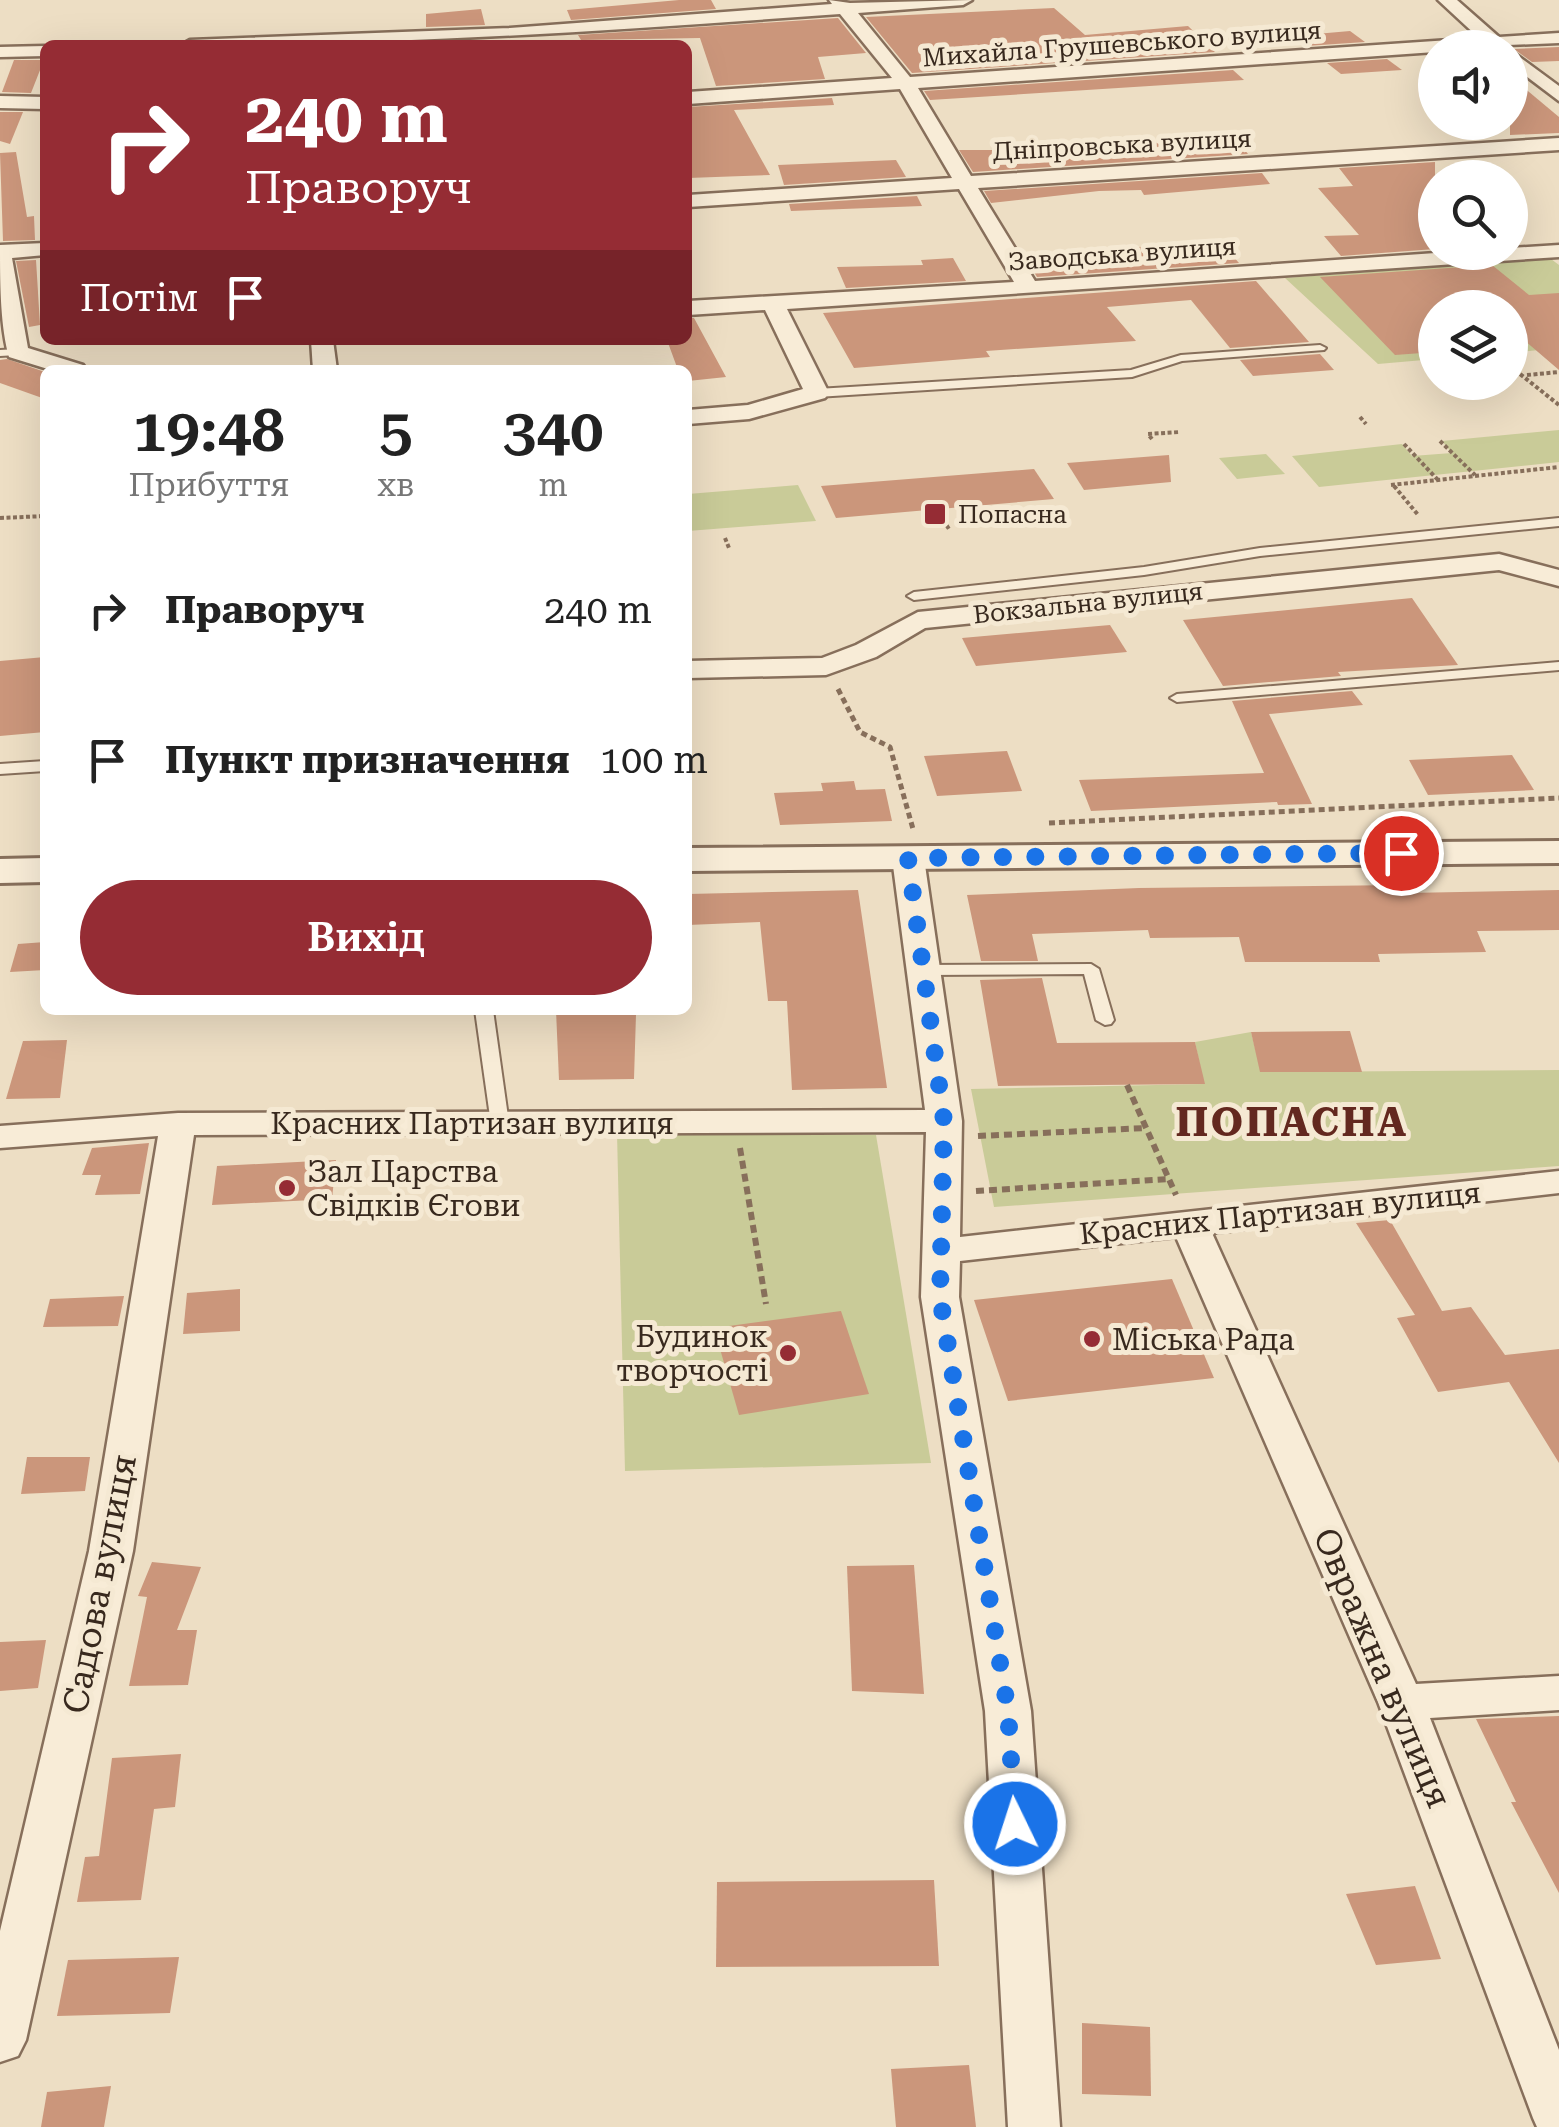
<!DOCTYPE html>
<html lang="uk">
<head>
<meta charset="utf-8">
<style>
  :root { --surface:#fff; --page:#f6f6f6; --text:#222; --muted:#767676; --accent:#952c34 }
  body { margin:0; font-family:"Roboto Serif",serif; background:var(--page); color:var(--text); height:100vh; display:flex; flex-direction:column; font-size:38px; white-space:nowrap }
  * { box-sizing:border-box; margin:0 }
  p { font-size:32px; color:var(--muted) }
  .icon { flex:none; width:55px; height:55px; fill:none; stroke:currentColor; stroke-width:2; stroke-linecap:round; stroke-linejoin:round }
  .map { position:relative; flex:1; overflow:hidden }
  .sheet { position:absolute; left:40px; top:365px; width:652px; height:650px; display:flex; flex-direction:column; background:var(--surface); border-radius:15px; box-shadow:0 10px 40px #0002 }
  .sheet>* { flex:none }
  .banner { position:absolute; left:40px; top:40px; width:652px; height:305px; border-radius:15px; box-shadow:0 10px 40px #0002; background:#952c34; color:#fff; overflow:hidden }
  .fabs { position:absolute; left:1418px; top:30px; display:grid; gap:20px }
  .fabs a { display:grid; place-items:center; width:110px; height:110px; border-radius:50%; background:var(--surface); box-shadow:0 10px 40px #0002; font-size:50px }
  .pin { position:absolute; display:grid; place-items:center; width:85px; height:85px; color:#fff; margin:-42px; border:5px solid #fff; border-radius:50%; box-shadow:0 2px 10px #0007 }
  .me { position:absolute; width:110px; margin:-55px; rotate:356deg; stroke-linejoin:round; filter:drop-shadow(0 0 8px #0008) }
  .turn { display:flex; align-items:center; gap:35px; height:210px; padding:0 40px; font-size:45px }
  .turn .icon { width:130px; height:130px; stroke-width:2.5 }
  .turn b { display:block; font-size:70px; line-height:85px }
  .then { display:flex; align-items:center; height:95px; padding:0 40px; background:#0003; gap:20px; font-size:38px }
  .eta { display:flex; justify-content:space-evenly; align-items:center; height:170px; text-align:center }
  .eta b { font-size:60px; font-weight:600; line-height:70px }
  .button { display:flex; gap:20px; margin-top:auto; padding:20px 40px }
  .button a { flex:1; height:115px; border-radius:60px; background:var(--accent); color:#fff; font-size:40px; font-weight:600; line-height:115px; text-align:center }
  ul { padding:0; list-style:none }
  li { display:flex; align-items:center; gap:30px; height:150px; padding:0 40px }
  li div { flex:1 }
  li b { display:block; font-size:38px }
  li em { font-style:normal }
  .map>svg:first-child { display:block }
  .green { fill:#c9cb98 }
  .building { fill:#cb967b }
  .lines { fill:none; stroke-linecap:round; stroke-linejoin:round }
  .service-casing { stroke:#876f5b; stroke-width:4 }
  .minor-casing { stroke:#876f5b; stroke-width:5 }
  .tertiary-casing { stroke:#876f5b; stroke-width:6 }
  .path-far2 { stroke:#876f5b; stroke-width:4; stroke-dasharray:4 2.5; stroke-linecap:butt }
  .path-far1 { stroke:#876f5b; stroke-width:5; stroke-dasharray:6 4; stroke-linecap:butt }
  .path { stroke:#876f5b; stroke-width:6; stroke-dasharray:8 5; stroke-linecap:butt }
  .service { fill:#f8ecd7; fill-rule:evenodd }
  .minor { fill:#f8ecd7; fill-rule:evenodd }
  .tertiary { fill:#f8ecd7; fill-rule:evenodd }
  .route { stroke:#1a73e8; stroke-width:18; stroke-dasharray:0 32.4 }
  .poi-dot { fill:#952c34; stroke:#f5e9d3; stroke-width:4 }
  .labels { text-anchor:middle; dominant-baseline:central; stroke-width:10; stroke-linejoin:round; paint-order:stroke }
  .far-street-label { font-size:25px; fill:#38291e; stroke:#f5e9d3 }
  .far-poi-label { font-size:25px; fill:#38291e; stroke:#f5e9d3; text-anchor:start }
  .street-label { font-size:30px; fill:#38291e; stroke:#f5e9d3 }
  .poi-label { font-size:30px; fill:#38291e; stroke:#f5e9d3; text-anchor:start }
  .near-street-label { font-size:35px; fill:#38291e; stroke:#f5e9d3 }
  .district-label { font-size:40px; font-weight:bold; letter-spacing:2.5px; fill:#63281f; stroke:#f5e9d3 }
</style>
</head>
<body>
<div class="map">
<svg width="1559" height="2127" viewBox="0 0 1559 2127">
  <rect width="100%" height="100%" fill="#eddec4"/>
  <!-- green -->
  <g class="green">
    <path d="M1551,259L1559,265V348L1510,353V308H1435V359L1378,364L1285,278Z"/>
    <path d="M1559,430V462L1319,487L1292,456L1402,444L1412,456L1452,453L1442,441Z"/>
    <path d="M1266,454L1285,474L1237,479L1219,458Z"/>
    <path d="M798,485L816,521L688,531V494Z"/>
    <path d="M1251,1032L1261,1072L1559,1070V1166L994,1207L971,1089L1204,1084L1195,1042Z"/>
    <path d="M617,1133L876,1135L931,1463L625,1471Z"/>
  </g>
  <!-- building -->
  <g class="building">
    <path d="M679,0H711L716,9L571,20L567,10Z"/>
    <path d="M1054,8L1085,35L1188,26L1215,52L912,73L866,17Z"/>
    <path d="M481,9L485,25L426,27V14Z"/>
    <path d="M838,18L866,53L818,57L825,79L716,86L700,38L581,40L578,35Z"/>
    <path d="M1350,31L1365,42L1306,46L1293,36Z"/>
    <path d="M1559,47V61L1532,62L1514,49Z"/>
    <path d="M1387,59L1402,70L1341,74L1327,63Z"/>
    <path d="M14,60H44L31,93L2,92Z"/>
    <path d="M1233,70L1244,80L930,100L924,91Z"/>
    <path d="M1510,76L1559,117V133L1510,135Z"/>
    <path d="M832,98L834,105L734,110L770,175L688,178V107Z"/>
    <path d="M0,112H23L10,144L0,141Z"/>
    <path d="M1237,140L1248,154L973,172L959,150H1076L1075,147L1121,144Z"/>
    <path d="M16,152L27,217L34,216L35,240L3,241L0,153Z"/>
    <path d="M896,160L906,177L784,185L778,165Z"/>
    <path d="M1435,162V249L1341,256L1324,236L1359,235L1318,188L1353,186L1339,168Z"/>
    <path d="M1262,173L1270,184L1144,195L1141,190L1099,191L991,203L984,191Z"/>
    <path d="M917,196L922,206L791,211L789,204Z"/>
    <path d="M1221,242L1239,263L1037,277L1023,254Z"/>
    <path d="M953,258L966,281L846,288L837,267L923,265L921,260Z"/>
    <path d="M36,260L40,325L29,327L16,261Z"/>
    <path d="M1492,265L1529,295L1559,293V370L1510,328V308H1435V352L1395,355L1320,277Z"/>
    <path d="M1256,281L1309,342L1230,348L1191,300L1107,307L1136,341L986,351L990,357L854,368L823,313Z"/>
    <path d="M688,318H694L726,377L688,381V370H678L667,340H688Z"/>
    <path d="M1320,354L1334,370L1253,376L1240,360Z"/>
    <path d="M7,359L45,372V399L0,383V360Z"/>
    <path d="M1169,455L1171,482L1084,490L1067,463Z"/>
    <path d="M1034,469L1054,499L836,518L821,486Z"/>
    <path d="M1412,598L1458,665L1338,672L1341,676L1223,686L1183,620Z"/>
    <path d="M1110,625L1127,652L976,666L962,638Z"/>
    <path d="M45,657V732L0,736V661Z"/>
    <path d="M1352,691L1363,705L1269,714L1312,804L1278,805L1277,802L1091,811L1079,780L1264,773L1232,701Z"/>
    <path d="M1007,751L1022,791L937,796L924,756Z"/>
    <path d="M1512,755L1534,790L1428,795L1409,760Z"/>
    <path d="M854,781L856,790L885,789L892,821L780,825L774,793L823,791L821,783Z"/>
    <path d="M1405,885L1407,893L1559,890V930L1477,931L1486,952L1378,954L1380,962H1245L1239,937L1150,938L1148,930L1032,934L1038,961H981L967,895L1139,888Z"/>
    <path d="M858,890L887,1088L792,1090L787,1001H768L760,922L688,925V894Z"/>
    <path d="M45,942V970L10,972L18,944Z"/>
    <path d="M1042,978L1057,1043L1195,1042L1205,1084L998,1086L980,980Z"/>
    <path d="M556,1010L636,1014L634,1079L559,1080Z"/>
    <path d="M1350,1031L1362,1072H1260L1251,1032Z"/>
    <path d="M67,1040L60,1098L6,1099L23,1041Z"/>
    <path d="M149,1143L140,1194L95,1195L101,1175H82L92,1148Z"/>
    <path d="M336,1160L332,1199L212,1205L217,1166Z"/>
    <path d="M1390,1220L1442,1311L1471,1307L1505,1355L1559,1349V1463L1509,1382L1438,1392L1397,1318L1415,1315L1356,1223Z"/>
    <path d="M1172,1279L1214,1378L1008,1401L974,1300Z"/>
    <path d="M240,1289V1331L183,1334L187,1293Z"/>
    <path d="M124,1296L118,1326L43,1327L50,1299Z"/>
    <path d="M841,1311L869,1394L739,1415L714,1328Z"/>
    <path d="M27,1457H90L85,1491L21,1494Z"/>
    <path d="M152,1562L201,1567L177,1630H197L188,1685L129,1686L147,1597L138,1596Z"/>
    <path d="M914,1565L924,1694L852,1691L847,1566Z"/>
    <path d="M46,1640L38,1688L0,1691V1642Z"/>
    <path d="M1559,1716V1893L1511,1802H1516L1476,1719Z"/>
    <path d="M181,1754L175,1807L154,1809L141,1900L77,1902L85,1857L99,1856L112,1758Z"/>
    <path d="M934,1880L939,1966L716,1967L717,1882Z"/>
    <path d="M1415,1886L1441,1959L1376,1965L1346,1894Z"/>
    <path d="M179,1957L170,2013L57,2016L68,1960Z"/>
    <path d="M1082,2023L1150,2027L1151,2096L1082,2094Z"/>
    <path d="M969,2065L976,2127H896L891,2069Z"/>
    <path d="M111,2086L104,2127H41L47,2092Z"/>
  </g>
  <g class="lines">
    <!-- service casing -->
    <g class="service-casing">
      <g id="service">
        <path d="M1320,345L1326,348L1324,350L1182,361L1132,377L817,397L811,393L817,389L1131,370L1181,355Z"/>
        <path d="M0,350L17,349L23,352L17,355L0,356Z"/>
        <path d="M1559,518V526L1260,556L1144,575L914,600L907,596L914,592L1144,567L1260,548Z"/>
        <path d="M1559,662V670L1177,702L1170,698L1177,694Z"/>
        <path d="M45,761V771L0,774V764Z"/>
        <path d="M1091,964L1099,969L1114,1020L1111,1024L1105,1025L1096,1020L1084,974L923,975L915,970L923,965Z"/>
        <path d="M475,1010H493L509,1124L500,1129L491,1124Z"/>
      </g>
    </g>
    <!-- minor casing -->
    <g class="minor-casing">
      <g id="minor">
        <path d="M829,0L850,3L972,0L963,5L858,13L910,77L1479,38L1438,0H1457L1499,37L1559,33V43L1435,48V52L918,88L971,176L1559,138V150L978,188L1035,281L1450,252H1510V248L1559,245V257L787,309L829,393L825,398L749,419L688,424V410L748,405L803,389L765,310L688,315V301L1014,282L959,189L688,207V195L952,178L900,89L688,104V92L892,78L840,14C620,30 402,45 181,45L190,40L510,28L832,4Z"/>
        <path d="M45,46V56L0,57V47Z"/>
        <path d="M1510,50L1559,86V101L1510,64Z"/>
        <path d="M0,96L45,97V109L0,108Z"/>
        <path d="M45,243V255L12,258L28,348L83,365L87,370H51L9,357C0,326 0,279 0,245Z"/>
        <path d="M311,340H333L337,370H313Z"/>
        <path d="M1499,554L1559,570V586L1499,570L925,628L876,657L826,675L688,678V661L822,658L856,645L918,612Z"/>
        <path d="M908,849L919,851L924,858L962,1121L960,1237L1559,1171V1193L1212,1233L1416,1684L1559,1676V1710L1430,1718L1559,2050V2127H1537L1533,2118L1378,1702L1176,1237L960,1261L959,1297L1031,1711L1060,2127H1008L985,1711L921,1297L926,1132L194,1135L133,1551L26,2040L18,2056L0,2062V1931L89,1551L158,1136L0,1148V1126L178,1113L925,1110L892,858L897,851Z"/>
      </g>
    </g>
    <!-- tertiary casing -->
    <g class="tertiary-casing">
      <g id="tertiary">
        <path d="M1559,841V863L688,871V848Z"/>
        <path d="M45,858V882L0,883V859Z"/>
      </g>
    </g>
    <!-- path-far2 -->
    <g class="path-far2">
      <path d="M1510,366L1559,405"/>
      <path d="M1527,375L1559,372"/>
      <path d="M1360,417L1366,424"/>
      <path d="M1152,439L1148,434L1180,432"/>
      <path d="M1440,441L1475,475"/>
      <path d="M1404,444L1438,480"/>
      <path d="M1391,485L1559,467"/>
      <path d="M1394,486L1419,516"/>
      <path d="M1040,511L1047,521"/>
      <path d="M0,518L45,516"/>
      <path d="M943,520L949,529"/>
      <path d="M725,538L729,548"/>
    </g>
    <!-- path-far1 -->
    <g class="path-far1">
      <path d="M838,689L860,732L890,747L913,829"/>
      <path d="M1049,823L1559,798"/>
    </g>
    <!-- path -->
    <g class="path">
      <path d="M1127,1085L1176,1195"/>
      <path d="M978,1136L1146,1128"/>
      <path d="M740,1148L766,1304"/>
      <path d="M976,1191L1169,1179"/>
    </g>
    <!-- service -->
    <use href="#service" class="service"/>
    <!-- minor -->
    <use href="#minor" class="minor"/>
    <!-- tertiary -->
    <use href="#tertiary" class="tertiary"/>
  </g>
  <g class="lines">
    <!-- route -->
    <path class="route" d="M1015,1824L1008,1711L940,1297L944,1121L908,858L1401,853"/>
  </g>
  <!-- markers -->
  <g class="poi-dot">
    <rect x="923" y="502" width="24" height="24" rx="5"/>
    <circle cx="287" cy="1188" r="10"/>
    <circle cx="1092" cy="1339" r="10"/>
    <circle cx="788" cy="1353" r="10"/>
  </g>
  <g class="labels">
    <!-- far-street labels -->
    <g class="far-street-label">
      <text transform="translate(1122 44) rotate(-4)">Михайла Грушевського вулиця</text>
      <text transform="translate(1122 145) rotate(-3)">Дніпровська вулиця</text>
      <text transform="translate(1122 254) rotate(-4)">Заводська вулиця</text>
      <text transform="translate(1088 603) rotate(-6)">Вокзальна вулиця</text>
    </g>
    <!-- far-poi labels -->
    <g class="far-poi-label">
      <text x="958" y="514">Попасна</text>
    </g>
    <!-- street labels -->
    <g class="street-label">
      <text x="472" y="1123">Красних Партизан вулиця</text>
      <text transform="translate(1280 1213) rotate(-6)">Красних Партизан вулиця</text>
    </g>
    <!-- poi labels -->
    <g class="poi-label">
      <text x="307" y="1171">Зал Царства<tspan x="307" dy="34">Свідків Єгови</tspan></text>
      <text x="768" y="1336" text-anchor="end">Будинок<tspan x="768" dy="34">творчості</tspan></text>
      <text x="1112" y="1339">Міська Рада</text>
    </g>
    <!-- near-street labels -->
    <g class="near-street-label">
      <text transform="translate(100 1584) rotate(-79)">Садова вулиця</text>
      <text transform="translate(1382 1668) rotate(67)">Овражна вулиця</text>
    </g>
    <!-- district labels -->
    <g class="district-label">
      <text x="1292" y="1122">ПОПАСНА</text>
    </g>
  </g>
</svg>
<div class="fabs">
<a><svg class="icon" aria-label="sound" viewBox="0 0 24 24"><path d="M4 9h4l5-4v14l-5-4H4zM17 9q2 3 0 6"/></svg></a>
<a><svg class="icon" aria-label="search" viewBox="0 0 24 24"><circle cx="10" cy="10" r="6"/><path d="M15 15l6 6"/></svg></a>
<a><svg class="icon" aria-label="layers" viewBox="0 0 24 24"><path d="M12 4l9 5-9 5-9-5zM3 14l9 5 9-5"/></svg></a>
</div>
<div class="pin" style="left:1401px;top:853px;background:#d93025"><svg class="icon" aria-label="arrive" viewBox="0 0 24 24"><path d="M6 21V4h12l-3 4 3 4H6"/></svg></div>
<svg class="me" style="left:1015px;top:1824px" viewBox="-20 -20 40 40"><circle r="17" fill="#1a73e8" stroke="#fff" stroke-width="3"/><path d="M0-11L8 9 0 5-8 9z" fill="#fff"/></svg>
<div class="banner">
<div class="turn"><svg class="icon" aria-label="right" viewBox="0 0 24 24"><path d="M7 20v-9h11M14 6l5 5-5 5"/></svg><div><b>240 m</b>Праворуч</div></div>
<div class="then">Потім<svg class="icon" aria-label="arrive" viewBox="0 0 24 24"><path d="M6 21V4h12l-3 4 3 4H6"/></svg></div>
</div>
<section class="sheet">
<div class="eta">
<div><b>19:48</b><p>Прибуття</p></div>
<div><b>5</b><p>хв</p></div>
<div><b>340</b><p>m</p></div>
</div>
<ul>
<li><svg class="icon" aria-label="right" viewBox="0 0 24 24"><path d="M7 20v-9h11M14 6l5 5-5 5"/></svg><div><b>Праворуч</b></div><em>240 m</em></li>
<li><svg class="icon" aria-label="arrive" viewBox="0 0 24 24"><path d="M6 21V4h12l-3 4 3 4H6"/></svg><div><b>Пункт призначення</b></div><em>100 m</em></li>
</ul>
<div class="button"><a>Вихід</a></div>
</section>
</div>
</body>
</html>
